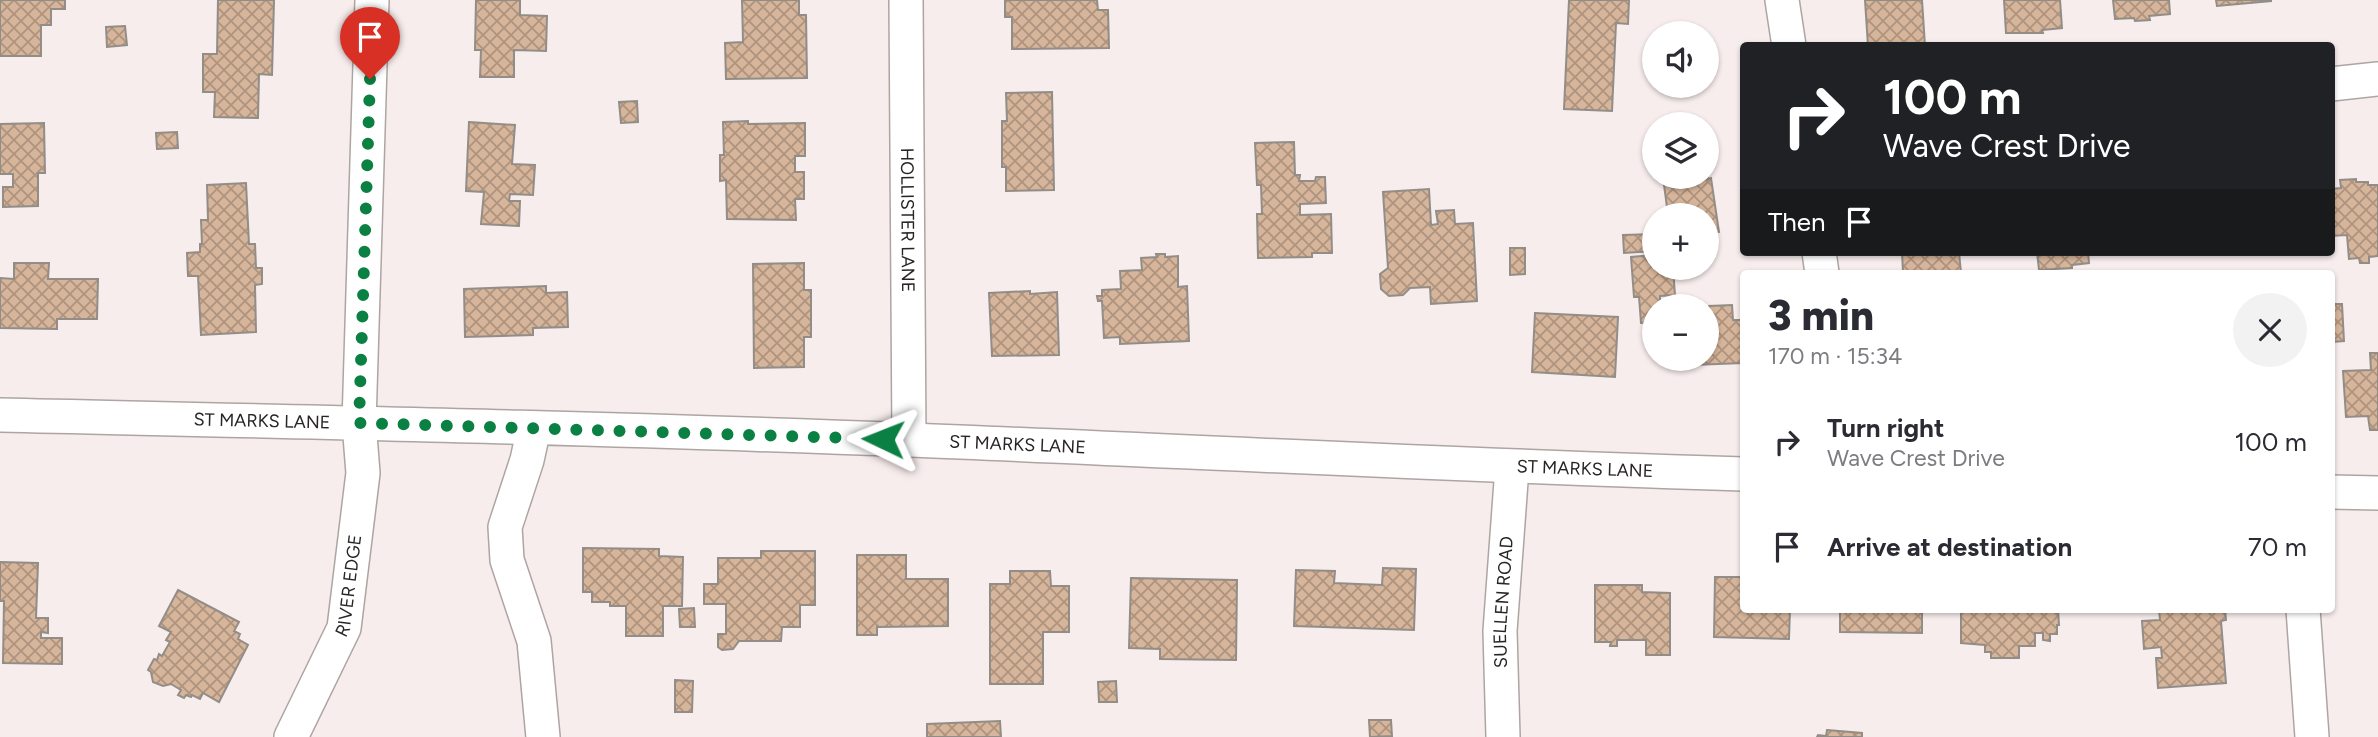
<!DOCTYPE html>
<html lang="en">
<head>
<meta charset="utf-8">
<style>
  :root { --surface:#fff; --page:#f2f2f3; --text:#2b2b33; --muted:#7c7c81 }
  body { margin:0; font-family:Figtree,sans-serif; background:var(--page); color:var(--text); height:100vh; display:flex; flex-direction:column; font-size:26px; white-space:nowrap }
  * { box-sizing:border-box; margin:0 }
  p { font-size:23px; color:var(--muted) }
  .icon { flex:none; width:38px; height:38px; fill:none; stroke:currentColor; stroke-width:2; stroke-linecap:round; stroke-linejoin:round }
  .map { position:relative; flex:1; overflow:hidden }
  .details { position:absolute; left:1740px; top:270px; width:595px; height:343px; display:flex; flex-direction:column; background:var(--surface); border-radius:7px; box-shadow:0 2px 5px #0004 }
  .details>* { flex:none }
  .hud { position:absolute; left:1740px; top:42px; width:595px; height:214px; border-radius:7px; box-shadow:0 2px 5px #0004; background:#202124; color:#fff; overflow:hidden }
  .fabs { position:absolute; left:1642px; top:21px; display:grid; gap:14px }
  .fabs a { display:grid; place-items:center; width:77px; height:77px; border-radius:50%; background:var(--surface); box-shadow:0 2px 5px #0004; font-size:35px }
  .pin { position:absolute; display:grid; place-items:center; width:60px; height:60px; color:#fff; margin:-72px -30px; border-radius:50% 50% 50% 0; rotate:-45deg; box-shadow:0 0 7px #0007 }
  .pin .icon { rotate:45deg }
  .me { position:absolute; width:77px; margin:-38px; rotate:272deg; stroke-linejoin:round; filter:drop-shadow(0 0 5px #0008) }
  .turn { display:flex; align-items:center; gap:24px; height:147px; padding:0 28px; font-size:32px }
  .turn .icon { width:91px; height:91px; stroke-width:2.5 }
  .turn b { display:block; font-size:49px; line-height:60px }
  .then { display:flex; align-items:center; height:66px; padding:0 28px; background:#0003; gap:14px; font-size:26px }
  .round { display:grid; place-items:center; flex:none; width:74px; height:74px; border-radius:37px; background:var(--page) }
  .headline { display:flex; align-items:center; justify-content:space-between; height:119px; padding:0 28px }
  h1 { font-size:42px; font-weight:800; line-height:52px }
  ul { padding:0; list-style:none }
  li { display:flex; align-items:center; gap:21px; height:105px; padding:0 28px }
  li div { flex:1 }
  li b { display:block; font-size:26px }
  li em { font-style:normal }
  .map>svg:first-child { display:block }
  .building { fill:url(#building-cross-hatch); stroke:#938d88; stroke-width:2 }
  .lines { fill:none; stroke-linecap:round; stroke-linejoin:round }
  .minor-casing { stroke:#aea5a3; stroke-width:36 }
  .minor { stroke:#fff; stroke-width:33 }
  .route { stroke:#0b8043; stroke-width:12; stroke-dasharray:0 21.6 }
  .labels { text-anchor:middle; dominant-baseline:central; stroke-width:5; stroke-linejoin:round; paint-order:stroke }
  .street-label { font-size:18px; fill:#292525; stroke:#f7edec }
</style>
</head>
<body>
<div class="map">
<svg width="2378" height="737" viewBox="0 0 2378 737">
  <defs>
    <pattern id="building-cross-hatch" width="8" height="8" patternUnits="userSpaceOnUse" patternTransform="scale(1.75)"><rect width="8" height="8" fill="#d6b59b"/><path d="M0 0l8 8M0 8l8-8" fill="none" stroke="#ae937e"/></pattern>
  </defs>
  <rect width="100%" height="100%" fill="#f7edec"/>
  <!-- building -->
  <g class="building">
    <path d="M0,0H65V9H51V25H41V56H0Z"/>
    <path d="M218,0H274L272,75L259,74L258,118L214,117L215,92H203V54H217Z"/>
    <path d="M476,0H520V15L547,16L546,51L514,50V77H480L481,50H475Z"/>
    <path d="M742,0H799V15H806L807,78L726,79L725,43L743,42Z"/>
    <path d="M1005,0H1097L1098,10H1108L1109,48L1012,49V17H1005Z"/>
    <path d="M1569,0H1629L1628,24L1616,23L1612,111L1564,109Z"/>
    <path d="M1865,0H1922L1925,46H1868Z"/>
    <path d="M2004,0H2060L2062,28L2042,30L2043,33H2006Z"/>
    <path d="M2113,0H2169L2170,14L2149,16L2150,20L2135,21L2134,18L2115,19Z"/>
    <path d="M2216,0H2271V1L2217,6Z"/>
    <path d="M125,26L127,45L107,47L106,27Z"/>
    <path d="M1052,92L1054,190L1006,191V167H1002V121H1007L1006,93Z"/>
    <path d="M637,101L638,122L621,123L619,102Z"/>
    <path d="M748,121V124L805,123V156H795V172H804V199H795L796,220L727,219L726,180L720,181V155H724L723,122Z"/>
    <path d="M469,122L515,125L512,164L535,165L533,195L510,194L509,201H520L519,226L481,224L484,192L466,191Z"/>
    <path d="M44,123L45,173H38V206L3,207V187H13V174H0V124Z"/>
    <path d="M177,132L178,148L157,149L156,133Z"/>
    <path d="M1294,142L1295,175H1300L1299,181H1315L1316,177H1325L1326,203L1300,204V215L1331,214L1332,253H1312V257L1258,258L1257,214H1262L1261,185H1257L1255,143Z"/>
    <path d="M1706,168L1708,179L1711,178L1719,232L1706,234V215H1668L1663,177H1706Z"/>
    <path d="M2356,179V182H2368V185H2378V256L2369,257V263H2360L2359,258L2349,259L2347,235L2331,236V189L2341,188L2340,180Z"/>
    <path d="M246,183L249,244H255L256,268H262V284L255,285L256,332L201,335L198,276H188L187,253L200,252V244H202L201,220H208L207,185Z"/>
    <path d="M1429,189L1431,225L1438,224L1436,211L1454,210L1455,224L1473,223L1477,301L1431,304L1430,287L1410,288L1403,295L1389,296L1381,289L1380,274L1388,268L1383,192Z"/>
    <path d="M1654,234V251L1624,253L1623,235Z"/>
    <path d="M1510,248H1525V274L1510,275Z"/>
    <path d="M1902,252H1959L1961,273H1903Z"/>
    <path d="M2037,252H2088L2089,263L2072,265V268L2039,270Z"/>
    <path d="M1156,254H1165V257L1178,256V287L1187,286L1189,341L1120,344V337L1104,338L1102,301H1098L1097,296H1102V290L1121,289L1120,271L1142,270L1141,258L1157,257Z"/>
    <path d="M1654,255V268H1673L1675,295L1660,296V306H1654V322L1641,323L1639,297H1634L1631,257Z"/>
    <path d="M14,263H49L48,279H98L97,319H57V329L0,328V278L14,279Z"/>
    <path d="M804,263V290H811V337H804V367L754,368L753,264Z"/>
    <path d="M546,286V293L567,292L568,327L533,328V335L465,337L464,289Z"/>
    <path d="M1030,291V294L1057,292L1059,355L992,356L989,293Z"/>
    <path d="M2331,304H2342L2344,341L2331,342Z"/>
    <path d="M1732,305L1733,320H1743V363L1693,365V360L1673,361V359H1706V319H1710L1709,306Z"/>
    <path d="M1535,313L1618,317L1615,377L1532,372Z"/>
    <path d="M2370,353H2378V430H2370L2368,416L2346,417L2343,371L2371,370Z"/>
    <path d="M583,548L659,549V556L683,557L682,606H663V636H626V606H610V602H592V592H583Z"/>
    <path d="M761,551H815V605H800V627H782L781,641H739L733,649L722,650L718,647V634H726V604H704V584H718V558H761Z"/>
    <path d="M857,555H906V579H948V626L877,627V635H857Z"/>
    <path d="M0,562L38,563L36,618H48V633L41,632V638H62V664L3,663L4,601H0Z"/>
    <path d="M1383,568L1416,569L1414,630L1294,626L1296,570L1335,571L1334,583L1382,585Z"/>
    <path d="M1010,571H1050L1051,586H1069V632H1043V684H990V584H1010Z"/>
    <path d="M1715,577H1743V609H1790L1789,639L1714,637Z"/>
    <path d="M1131,578L1237,580L1236,660L1160,659V649L1129,648Z"/>
    <path d="M1595,585H1642V592L1670,593V655H1646V640H1617V646H1610L1611,642H1595Z"/>
    <path d="M178,590L239,622L234,631L240,634L238,639L248,645L219,702L203,693L200,699L192,695L191,697L186,695L184,698L178,695L181,690L171,684L163,686L153,682L151,672L148,670L154,659L157,660L159,654L162,656L170,642L166,640L171,632L159,626Z"/>
    <path d="M694,608L695,627H680L679,609Z"/>
    <path d="M1840,609H1922V633L1840,632Z"/>
    <path d="M1961,609H2058L2059,625H2057V634H2050V641L2043,640V633H2035V646H2019V658H1991V652H1985V645L1961,643Z"/>
    <path d="M2159,609H2225L2226,620L2221,621L2226,683L2158,688L2156,658H2162L2161,647L2144,649L2142,621L2160,620Z"/>
    <path d="M675,680L693,681L692,712H675Z"/>
    <path d="M1116,681L1117,702H1099L1098,682Z"/>
    <path d="M1369,720H1391L1392,736L1370,737Z"/>
    <path d="M1000,721L1001,737H927V724Z"/>
    <path d="M1827,730L1862,733V737H1817L1818,735L1826,736Z"/>
  </g>
  <g class="lines">
    <!-- minor casing -->
    <g class="minor-casing">
      <g id="minor">
        <path id="s1" d="M906,0L909,440"/>
        <path d="M1782,0L1789,46"/>
        <path d="M2331,84L2378,79"/>
        <path d="M1819,252L1822,273"/>
        <path id="s2" d="M0,415C304,422 608,428 911,440C1188,451 1465,466 1743,474"/>
        <path d="M534,428L527,460L505,527L507,560L534,641L543,737"/>
        <path d="M2331,492L2378,493"/>
        <path d="M2303,609L2312,737"/>
        <path id="s3" d="M291,737L344,628L363,473L359,423L372,0"/>
        <path id="s4" d="M1503,737L1500,631L1512,468"/>
      </g>
    </g>
    <!-- minor -->
    <use href="#minor" class="minor"/>
  </g>
  <g class="lines">
    <!-- route -->
    <path class="route" d="M370,79L359,423L883,439"/>
  </g>
  <g class="labels">
    <!-- street labels -->
    <g class="street-label">
      <text stroke="none"><textPath href="#s1" startOffset="220">HOLLISTER LANE</textPath></text>
      <text stroke="none"><textPath href="#s2" startOffset="262">ST MARKS LANE</textPath></text>
      <text stroke="none"><textPath href="#s2" startOffset="1018">ST MARKS LANE</textPath></text>
      <text stroke="none"><textPath href="#s2" startOffset="1586">ST MARKS LANE</textPath></text>
      <text stroke="none"><textPath href="#s3" startOffset="164">RIVER EDGE</textPath></text>
      <text stroke="none"><textPath href="#s4" startOffset="135">SUELLEN ROAD</textPath></text>
    </g>
  </g>
</svg>
<div class="fabs">
<a><svg class="icon" aria-label="sound" viewBox="0 0 24 24"><path d="M4 9h4l5-4v14l-5-4H4zM17 9q2 3 0 6"/></svg></a>
<a><svg class="icon" aria-label="layers" viewBox="0 0 24 24"><path d="M12 4l9 5-9 5-9-5zM3 14l9 5 9-5"/></svg></a>
<a>+</a>
<a>−</a>
</div>
<div class="pin" style="left:370px;top:79px;background:#d93025"><svg class="icon" aria-label="arrive" viewBox="0 0 24 24"><path d="M6 21V4h12l-3 4 3 4H6"/></svg></div>
<svg class="me" style="left:883px;top:439px" viewBox="-20 -20 40 40"><path d="M0-17L14 15 0 8-14 15z" fill="#0b8043" stroke="#fff" stroke-width="4"/></svg>
<div class="hud">
<div class="turn"><svg class="icon" aria-label="right" viewBox="0 0 24 24"><path d="M7 20v-9h11M14 6l5 5-5 5"/></svg><div><b>100 m</b>Wave Crest Drive</div></div>
<div class="then">Then<svg class="icon" aria-label="arrive" viewBox="0 0 24 24"><path d="M6 21V4h12l-3 4 3 4H6"/></svg></div>
</div>
<section class="details">
<div class="headline"><div><h1>3 min</h1><p>170 m · 15:34</p></div><a class="round"><svg class="icon" aria-label="close" viewBox="0 0 24 24"><path d="M6 6l12 12M18 6L6 18"/></svg></a></div>
<ul>
<li><svg class="icon" aria-label="right" viewBox="0 0 24 24"><path d="M7 20v-9h11M14 6l5 5-5 5"/></svg><div><b>Turn right</b><p>Wave Crest Drive</p></div><em>100 m</em></li>
<li><svg class="icon" aria-label="arrive" viewBox="0 0 24 24"><path d="M6 21V4h12l-3 4 3 4H6"/></svg><div><b>Arrive at destination</b></div><em>70 m</em></li>
</ul>
</section>
</div>
</body>
</html>
